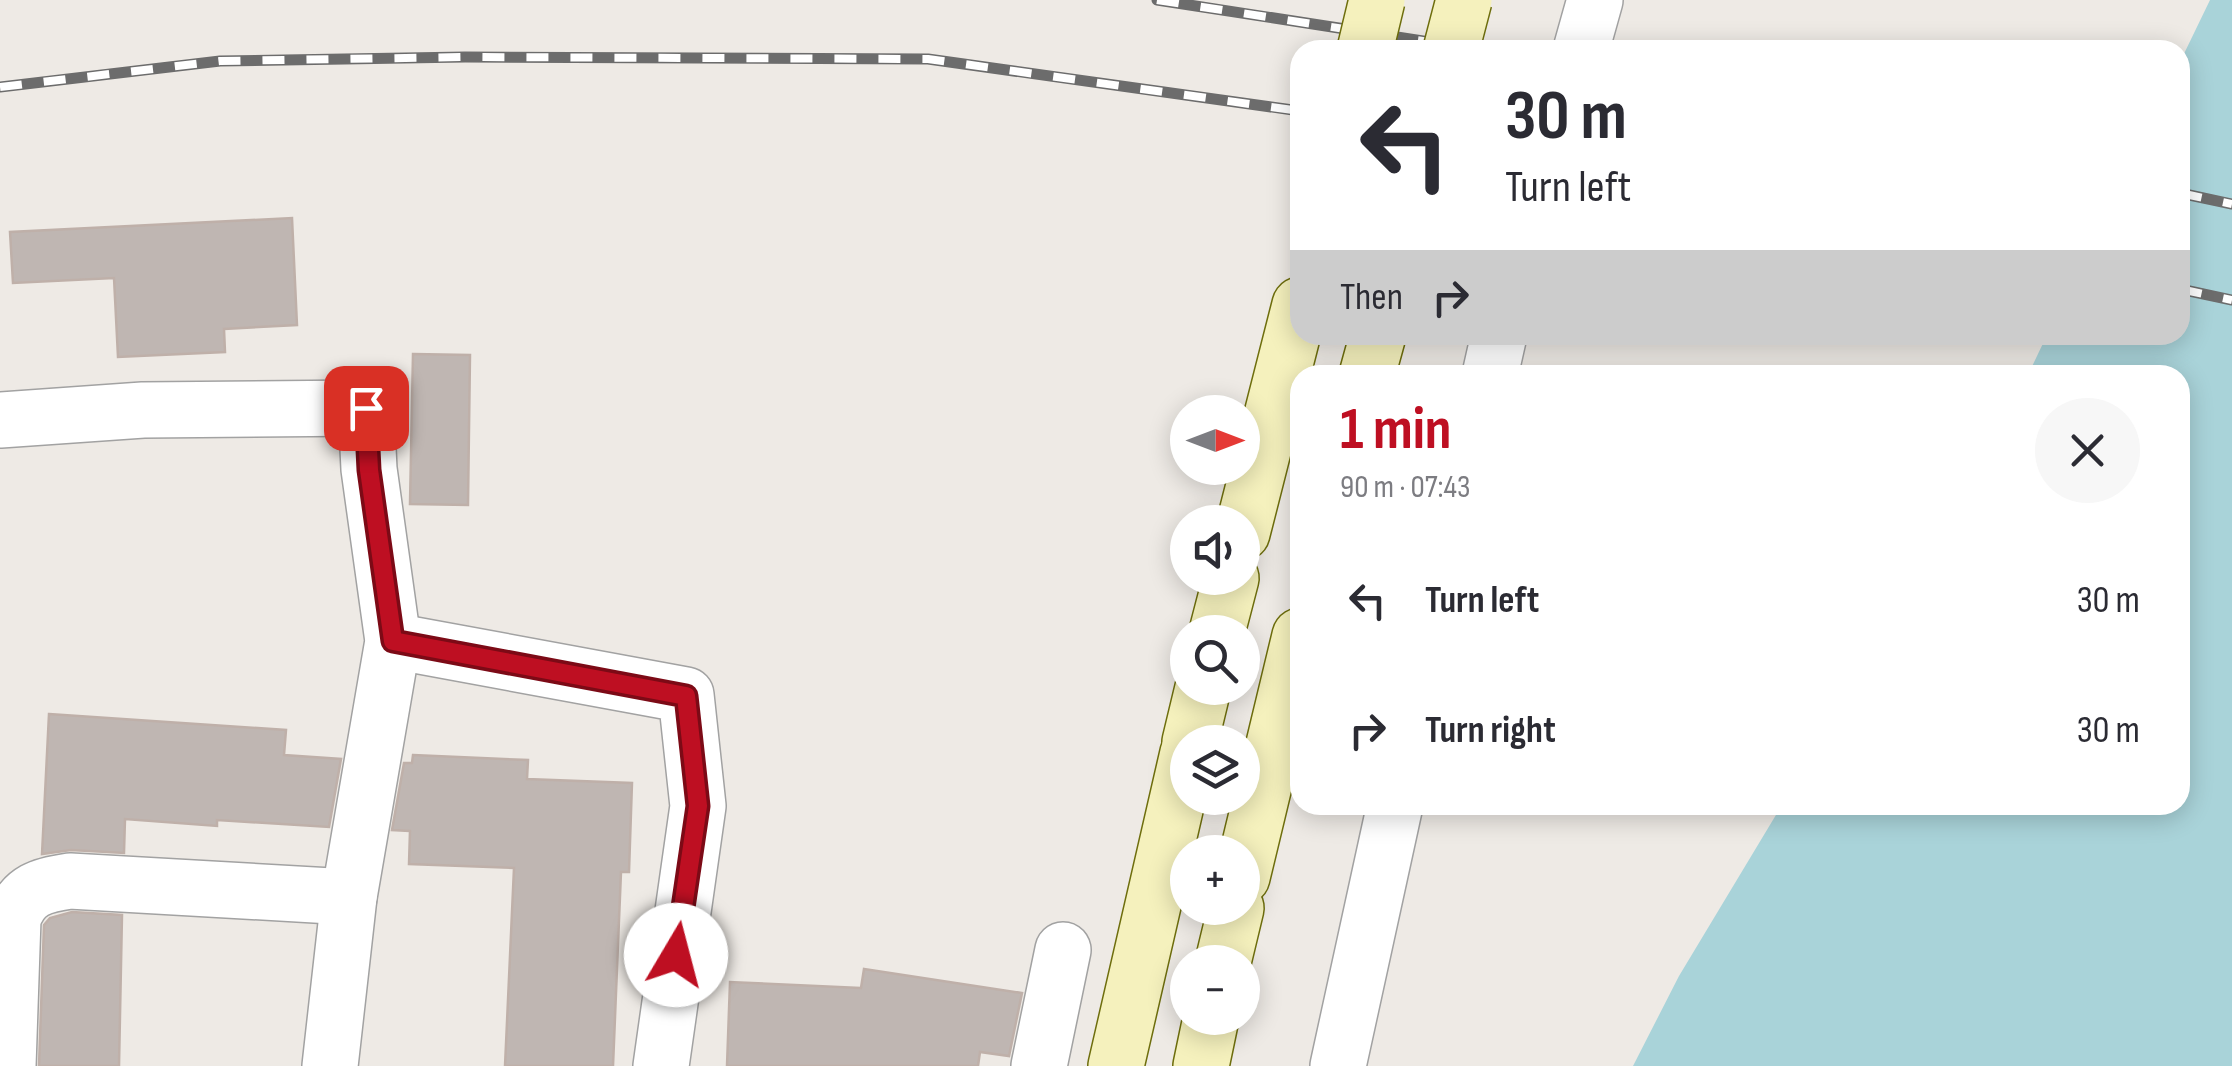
<!DOCTYPE html>
<html lang="en">
<head>
<meta charset="utf-8">
<style>
  :root { --surface:#fff; --page:#f7f7f7; --text:#2b2b33; --muted:#7c7c81; --accent:#be0f22 }
  body { margin:0; font-family:"Sofia Sans Condensed",sans-serif; background:var(--page); color:var(--text); height:100vh; display:flex; flex-direction:column; font-size:38px; white-space:nowrap }
  * { box-sizing:border-box; margin:0 }
  p { font-size:32px; color:var(--muted) }
  .icon { flex:none; width:55px; height:55px; fill:none; stroke:currentColor; stroke-width:2; stroke-linecap:round; stroke-linejoin:round }
  .map { position:relative; flex:1; overflow:hidden }
  .panel { position:absolute; left:1290px; top:365px; width:900px; height:450px; display:flex; flex-direction:column; background:var(--surface); border-radius:30px; box-shadow:0 5px 25px #0003 }
  .panel>* { flex:none }
  .banner { position:absolute; left:1290px; top:40px; width:900px; height:305px; border-radius:30px; box-shadow:0 5px 25px #0003; background:#fff; color:var(--text); overflow:hidden }
  .needle { width:65px; rotate:90deg }
  .fabs { position:absolute; left:1170px; top:395px; display:grid; gap:20px }
  .fabs a { display:grid; place-items:center; width:90px; height:90px; border-radius:50%; background:var(--surface); box-shadow:0 5px 25px #0003; font-size:50px }
  .pin { position:absolute; display:grid; place-items:center; width:85px; height:85px; color:#fff; margin:-42px; border-radius:20px; box-shadow:0 5px 15px #0006 }
  .me { position:absolute; width:110px; margin:-55px; rotate:8deg; stroke-linejoin:round; filter:drop-shadow(0 0 8px #0008) }
  .turn { display:flex; align-items:center; gap:35px; height:210px; padding:0 50px; font-size:45px }
  .turn .icon { width:130px; height:130px; stroke-width:2.5 }
  .turn b { display:block; font-size:70px; line-height:85px }
  .then { display:flex; align-items:center; height:95px; padding:0 50px; background:#0003; gap:20px; font-size:38px }
  .round { display:grid; place-items:center; flex:none; width:105px; height:105px; border-radius:52px; background:var(--page) }
  .overview { display:flex; align-items:center; justify-content:space-between; height:170px; padding:0 50px }
  h1 { font-size:60px; font-weight:700; line-height:75px; color:var(--accent) }
  ul { padding:0; list-style:none }
  li { display:flex; align-items:center; gap:30px; height:130px; padding:0 50px }
  li div { flex:1 }
  li b { display:block; font-size:38px }
  li em { font-style:normal }
  .map>svg:first-child { display:block }
  .water { fill:#a9d3d9 }
  .building { fill:#bfb6b2; stroke:#bfb0a9; stroke-width:2.5 }
  .lines { fill:none; stroke-linecap:round; stroke-linejoin:round }
  .minor-casing { stroke:#a2a2a2; stroke-width:58 }
  .secondary-casing { stroke:#6e6e0d; stroke-width:58 }
  .minor { stroke:#fff; stroke-width:55 }
  .secondary { stroke:#f5f1bd; stroke-width:55 }
  .rail-casing { stroke:#6c6c6c; stroke-width:11 }
  .rail { stroke:#fff; stroke-width:8; stroke-dasharray:22; stroke-linecap:butt }
  .secondary-bridge-casing { stroke:#6e6e0d; stroke-width:58; stroke-linecap:butt }
  .secondary-bridge { stroke:#f5f1bd; stroke-width:55 }
  .route-casing { stroke:#7c0a16; stroke-width:25 }
  .route { stroke:#be0f22; stroke-width:18 }
</style>
</head>
<body>
<div class="map">
<svg width="2232" height="1066" viewBox="0 0 2232 1066">
  <rect width="100%" height="100%" fill="#eeeae5"/>
  <!-- water -->
  <path class="water" d="M2210,0H2232V1066H1633L1679,976L1782,805H2180V375H2028L2047,335H2180V62Z"/>
  <!-- building -->
  <g class="building">
    <path d="M292,218L297,325L224,329L225,352L118,357L114,278L13,283L10,232Z"/>
    <path d="M413,354L470,355L468,505L410,504Z"/>
    <path d="M49,714L286,730L284,755L341,759L329,827L217,820V826L125,819L124,853L71,850L42,854Z"/>
    <path d="M413,755L528,760L527,779L632,783L629,872H621L613,1066H505L514,868L409,864L410,831L392,830L404,763H412Z"/>
    <path d="M72,912L122,915L119,1066H39L44,925L50,918Z"/>
    <path d="M864,969L1022,993L1009,1056L980,1052L978,1066H727L730,982L861,988Z"/>
  </g>
  <g class="lines">
    <!-- minor casing -->
    <g class="minor-casing">
      <g id="minor">
        <path d="M1581,50L1595,0"/>
        <path d="M1490,375L1499,335"/>
        <path d="M0,420L143,410L366,408L369,469L393,641L349,897L330,1066"/>
        <path d="M393,641L686,695L698,806L661,1066"/>
        <path d="M8,1066L13,919C22,890 42,885 70,881L349,897"/>
        <path d="M1039,1066L1063,950"/>
        <path d="M1338,1066L1395,805"/>
      </g>
    </g>
    <!-- secondary casing -->
    <g class="secondary-casing">
      <g id="secondary">
        <path d="M1367,375L1378,335"/>
        <path d="M1242,533L1300,305"/>
        <path d="M1217,632L1231,578"/>
        <path d="M1190,742L1203,688"/>
        <path d="M1242,877L1300,636"/>
        <path d="M1223,962L1236,908"/>
        <path d="M1116,1066L1188,753"/>
        <path d="M1201,1066L1211,1018"/>
      </g>
    </g>
    <!-- minor -->
    <use href="#minor" class="minor"/>
    <!-- secondary -->
    <use href="#secondary" class="secondary"/>
    <!-- rail casing -->
    <g class="rail-casing">
      <g id="rail">
        <path d="M1157,0L1481,50"/>
        <path d="M0,87L220,61L465,57L928,59L1300,111"/>
        <path d="M2180,193L2232,204"/>
        <path d="M2180,289L2232,300"/>
      </g>
    </g>
    <!-- rail -->
    <use href="#rail" class="rail"/>
    <!-- secondary-bridge casing -->
    <g class="secondary-bridge-casing">
      <g id="secondary-bridge">
        <path d="M1365,50L1377,0"/>
        <path d="M1451,50L1464,0"/>
      </g>
    </g>
    <!-- secondary-bridge -->
    <use href="#secondary-bridge" class="secondary-bridge"/>
  </g>
  <g class="lines">
    <!-- route casing -->
    <g class="route-casing">
      <path id="route" d="M366,408L369,470L393,641L686,696L698,806L676,955"/>
    </g>
    <!-- route -->
    <use href="#route" class="route"/>
  </g>
</svg>
<div class="fabs">
<a><svg class="needle" viewBox="-14 -14 28 28"><path d="M0-13l5 13h-10z" fill="#e53935"/><path d="M0 13l5-13h-10z" fill="#7c7c81"/></svg></a>
<a><svg class="icon" aria-label="sound" viewBox="0 0 24 24"><path d="M4 9h4l5-4v14l-5-4H4zM17 9q2 3 0 6"/></svg></a>
<a><svg class="icon" aria-label="search" viewBox="0 0 24 24"><circle cx="10" cy="10" r="6"/><path d="M15 15l6 6"/></svg></a>
<a><svg class="icon" aria-label="layers" viewBox="0 0 24 24"><path d="M12 4l9 5-9 5-9-5zM3 14l9 5 9-5"/></svg></a>
<a>+</a>
<a>−</a>
</div>
<div class="pin" style="left:366px;top:408px;background:#d93025"><svg class="icon" aria-label="arrive" viewBox="0 0 24 24"><path d="M6 21V4h12l-3 4 3 4H6"/></svg></div>
<svg class="me" style="left:676px;top:955px" viewBox="-20 -20 40 40"><circle r="19" fill="#fff"/><path d="M0-13L10 11 0 6-10 11z" fill="#be0f22"/></svg>
<div class="banner">
<div class="turn"><svg class="icon" aria-label="left" viewBox="0 0 24 24"><path d="M17 20v-9H6M10 6l-5 5 5 5"/></svg><div><b>30 m</b>Turn left</div></div>
<div class="then">Then<svg class="icon" aria-label="right" viewBox="0 0 24 24"><path d="M7 20v-9h11M14 6l5 5-5 5"/></svg></div>
</div>
<section class="panel">
<div class="overview"><div><h1>1 min</h1><p>90 m · 07:43</p></div><a class="round"><svg class="icon" aria-label="close" viewBox="0 0 24 24"><path d="M6 6l12 12M18 6L6 18"/></svg></a></div>
<ul>
<li><svg class="icon" aria-label="left" viewBox="0 0 24 24"><path d="M17 20v-9H6M10 6l-5 5 5 5"/></svg><div><b>Turn left</b></div><em>30 m</em></li>
<li><svg class="icon" aria-label="right" viewBox="0 0 24 24"><path d="M7 20v-9h11M14 6l5 5-5 5"/></svg><div><b>Turn right</b></div><em>30 m</em></li>
</ul>
</section>
</div>
</body>
</html>
